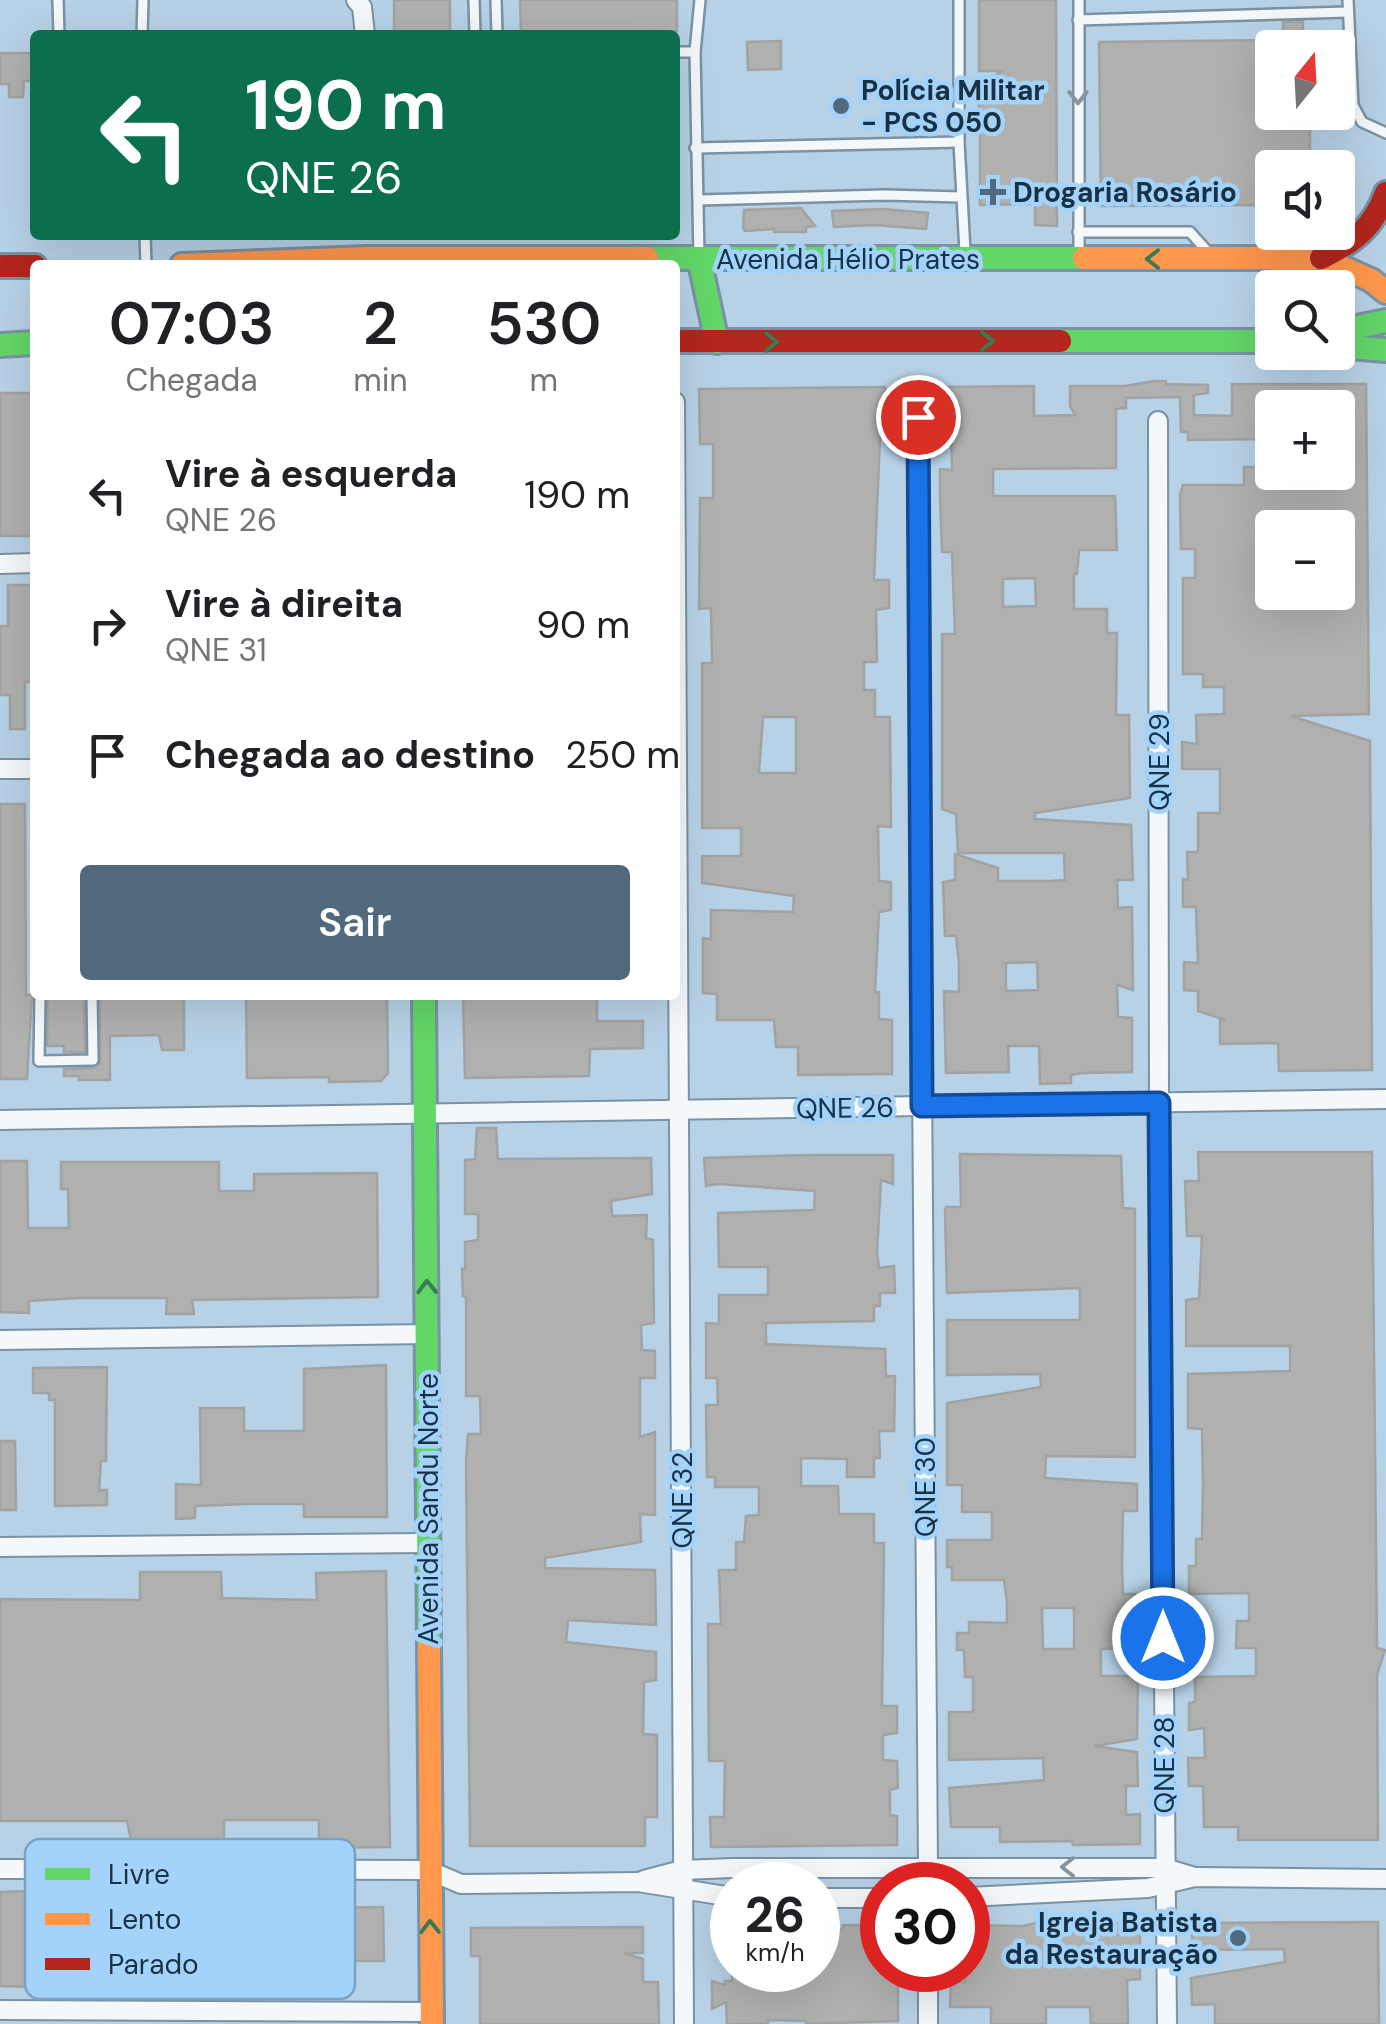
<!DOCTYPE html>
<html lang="pt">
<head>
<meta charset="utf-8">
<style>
  :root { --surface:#fff; --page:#f6f6f6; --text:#202124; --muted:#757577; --accent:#50697d }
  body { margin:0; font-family:"DM Sans",sans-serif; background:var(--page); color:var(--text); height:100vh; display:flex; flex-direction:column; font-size:38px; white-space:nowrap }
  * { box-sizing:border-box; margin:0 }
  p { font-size:32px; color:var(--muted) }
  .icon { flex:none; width:55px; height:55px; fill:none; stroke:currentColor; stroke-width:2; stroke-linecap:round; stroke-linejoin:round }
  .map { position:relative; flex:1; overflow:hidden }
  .drawer { position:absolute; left:30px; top:260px; width:650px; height:740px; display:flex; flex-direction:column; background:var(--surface); border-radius:10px; box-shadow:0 10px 40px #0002 }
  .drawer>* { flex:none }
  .hud { position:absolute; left:30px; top:30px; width:650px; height:210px; border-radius:10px; box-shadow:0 10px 40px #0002; background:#0b6e4f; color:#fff; overflow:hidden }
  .needle { width:65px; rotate:18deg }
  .controls { position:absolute; left:1255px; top:30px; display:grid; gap:20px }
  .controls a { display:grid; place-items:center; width:100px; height:100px; border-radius:10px; background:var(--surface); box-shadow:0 10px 40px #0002; font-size:50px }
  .speed { position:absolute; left:710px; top:1862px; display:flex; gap:20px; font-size:50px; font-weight:700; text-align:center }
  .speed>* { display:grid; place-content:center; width:130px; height:130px; border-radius:50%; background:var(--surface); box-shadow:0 10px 40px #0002; line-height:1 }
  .speed small { font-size:25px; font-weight:400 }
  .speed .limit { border:15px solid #d22; background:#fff; color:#111 }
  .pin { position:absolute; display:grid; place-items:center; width:85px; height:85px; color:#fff; margin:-42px; border:5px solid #fff; border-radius:50%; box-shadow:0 2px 10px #0007 }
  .me { position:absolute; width:110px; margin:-55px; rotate:0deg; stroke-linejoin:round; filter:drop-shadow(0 0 8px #0008) }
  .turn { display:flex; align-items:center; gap:35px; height:210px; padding:0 50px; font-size:45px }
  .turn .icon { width:130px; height:130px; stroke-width:2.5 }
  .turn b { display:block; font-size:70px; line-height:85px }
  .eta { display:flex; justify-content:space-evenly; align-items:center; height:170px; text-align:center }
  .eta b { font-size:60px; font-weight:600; line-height:70px }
  .primary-button { display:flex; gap:20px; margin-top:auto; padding:20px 50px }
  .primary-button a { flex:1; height:115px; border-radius:10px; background:var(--accent); color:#fff; font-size:40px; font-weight:600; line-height:115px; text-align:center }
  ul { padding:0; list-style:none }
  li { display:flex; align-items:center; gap:30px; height:130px; padding:0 50px }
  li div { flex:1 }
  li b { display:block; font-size:38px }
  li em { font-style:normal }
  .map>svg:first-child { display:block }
  .building { fill:#b0b0ae; stroke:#a1a2a2; stroke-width:2.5; fill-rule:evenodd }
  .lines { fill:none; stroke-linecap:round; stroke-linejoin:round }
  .lane-casing { stroke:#7a92a3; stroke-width:14 }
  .street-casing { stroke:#7a92a3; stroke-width:22 }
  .fast-casing { stroke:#7a92a3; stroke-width:28 }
  .slow-casing { stroke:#7a92a3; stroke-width:28 }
  .jam-casing { stroke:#7a92a3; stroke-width:28 }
  .lane { stroke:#f4f8fb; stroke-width:9 }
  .street { stroke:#f4f8fb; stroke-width:18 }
  .fast { stroke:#63d668; stroke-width:22 }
  .slow { stroke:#ff974d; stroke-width:22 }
  .jam { stroke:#b3261e; stroke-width:22 }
  .oneway { stroke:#8694a0 }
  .oneway2 { stroke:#3a7b54 }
  .route-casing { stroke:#114b97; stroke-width:25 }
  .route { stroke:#1a73e8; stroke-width:18 }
  .poi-dot { fill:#50697d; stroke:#a3d3fa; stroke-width:4 }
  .labels { text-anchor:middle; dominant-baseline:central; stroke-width:9; stroke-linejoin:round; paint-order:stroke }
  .poi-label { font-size:28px; font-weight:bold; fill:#183144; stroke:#a3d3fa; text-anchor:start }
  .street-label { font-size:28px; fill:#183144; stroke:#a3d3fa }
  .key { fill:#a3d3fa; stroke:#79a2c3; stroke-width:2.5 }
  .key-label { font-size:28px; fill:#183144 }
</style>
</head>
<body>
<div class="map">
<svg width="1386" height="2024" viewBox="0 0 1386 2024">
  <rect width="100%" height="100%" fill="#b7d1e6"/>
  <!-- building -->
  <g class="building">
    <rect x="394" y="0" width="56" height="35"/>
    <path d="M520,0H677V31L521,33Z"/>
    <path d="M979,0H1056L1057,226L1035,225V204L980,205V112L976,92L1001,71H979Z"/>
    <path d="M1303,21V48H1283V22Z"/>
    <path d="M1272,40V112H1310V168H1272V205L1101,206L1099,42Z"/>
    <path d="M781,41V69L748,70L747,42Z"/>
    <path d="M0,53H32V81H24L23,97H9V84H0Z"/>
    <path d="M801,208L815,226L806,227V232H774V229L745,231L743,228L744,210Z"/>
    <path d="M883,209L928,213L926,229L873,225L834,227L832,211Z"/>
    <path d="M1154,381H1166V384L1208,385V393L1194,395V415L1232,416V384H1366L1369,714L1291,716L1370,741L1372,1070L1279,1071L1278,1043L1220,1044V1020H1226L1198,1011V991L1184,990V962L1198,963L1196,907H1183V879L1188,880L1187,852H1198V813H1220V769H1182V742L1197,744L1196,715L1224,714V687H1203V674H1183V578H1195V549H1181L1180,495L1183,485H1244V467H1272V472H1338V408H1272V439L1188,440V432H1181L1180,397L1126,398V408L1116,409V468L993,469V496H1115L1117,550H1079L1077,574H1074V609H1107V633H1117L1116,715H1129L1130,798L1035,813V819L1131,825L1133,880H1117L1118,908L1132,907L1133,990L1117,985L1118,1017L1132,1018V1072L1082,1073L1071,1075V1083L1040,1084L1039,1046H1008L1009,1072L946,1073L944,991L959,992V963L956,936H945L943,882L955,880V854L998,868V881H1050L1065,880L1064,853H958L956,814L942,809V634H955L952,552H942L940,497V469L952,470L951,434H941L940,387L1034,386V416L1075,415L1070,406V386H1125ZM1272,528H1338V592H1272ZM1035,578L1036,606L1003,607V579ZM1037,962L1038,990L1006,991V963Z"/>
    <path d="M885,387L887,415H881L874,580H889V608L876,610L877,662H864V690H875V717H890L891,827L878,826L879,881L891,882V910L879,912L875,992H879V1019L892,1020V1074L798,1075V1047H776L774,1020H717V994L703,993V938L711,939V910L793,912L794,896L702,883V856H741V828H702V663H712L711,608L699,609L700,498H713V444H700L699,389ZM763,717H796V773H759Z"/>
    <rect x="0" y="393" width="35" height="143"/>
    <path d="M8,585H35V682H25V729H10V695H0V626H8Z"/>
    <path d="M0,804H25L26,995H32L27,1079H0Z"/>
    <path d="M48,995H84L85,1052H64V1046H47Z"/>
    <path d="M100,995H184V1050H162L159,1035L110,1036V1080H79V1076H64V1069L93,1068L100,1063Z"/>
    <path d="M246,995H387L388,1073L381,1081L329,1082V1077L247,1078Z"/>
    <path d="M463,995H597V1021H643V1048L590,1049L589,1076L465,1078Z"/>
    <path d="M477,1128H496L498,1159L651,1158L652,1194L611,1201L612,1216L647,1215L646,1238L653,1240L654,1323L641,1325L642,1350L655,1351V1378H640V1437L655,1432V1515L640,1514L641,1542L545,1558V1568L655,1570L656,1625L568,1620L566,1642L656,1652V1680L644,1682L643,1734L657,1735V1817H645V1846H470L466,1461L468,1434H481L480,1396H466V1297L463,1296L462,1269H465V1242L478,1240V1214H465V1160L475,1159Z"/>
    <path d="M1198,1152H1372L1377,1648L1385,1650L1377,1675L1378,1840H1238V1827H1204L1203,1786H1189L1188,1758H1205L1204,1728L1189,1730V1703L1195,1702V1677L1256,1676V1648H1236L1237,1621H1249V1593L1189,1594V1566H1196V1539H1202L1203,1484L1202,1429L1188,1428V1374L1290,1371V1346H1186V1300L1199,1298L1202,1236H1187L1185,1181H1199Z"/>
    <path d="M960,1154L1121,1156L1123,1208L1135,1209V1457L1046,1456L1045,1478L1137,1484V1511H1123L1122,1566L1123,1594H1135L1136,1621H1125V1648L1101,1649V1676H1138L1137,1739L1094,1746L1137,1752L1138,1786H1126V1815L1140,1814V1844L1073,1845L1072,1841L1000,1842V1827H951L949,1788L1044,1780L1043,1758L949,1760V1712H973V1677H965L964,1650H957V1633H969V1622L1007,1623V1602L1004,1580H952V1567H947V1540H992V1512H962V1485H947V1403L1041,1387L1040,1374L947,1375V1320H1080V1288L947,1293L945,1211L946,1207H961ZM1042,1608H1074V1649H1043Z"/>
    <path d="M811,1155H893V1184L881,1180L877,1252L879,1268L894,1266L895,1293H880V1306H874V1321L766,1323V1344L885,1349L886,1376H895L894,1431H879L880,1458H874V1477H847V1459L801,1458V1486H838L839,1514H874V1543H884L882,1706H897V1733L883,1735V1760L897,1761L898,1788L890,1790V1815L897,1816V1845L711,1847L710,1817H724L725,1761H709L708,1624H721L719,1570H736V1542H744L746,1516L759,1515V1487H715V1477H707L706,1405H718L717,1378H706V1323L719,1324V1295H768V1267H719L718,1213L814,1210L815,1191L718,1184L706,1186L704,1158Z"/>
    <path d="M0,1161H27L28,1228H69L68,1189H61V1162H219V1191H254V1174L377,1173L378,1297L192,1300L194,1314H166L167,1298H77L29,1301V1313L0,1312Z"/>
    <path d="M386,1365L387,1517H304V1504H245L195,1506V1518L176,1519V1484L201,1485L200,1408H244V1431H304V1369Z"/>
    <path d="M107,1367L106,1461H101L99,1490H107V1505L55,1506V1400H49V1393H33V1368Z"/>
    <path d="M0,1441H15L16,1510H0Z"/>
    <path d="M386,1571L390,1847L319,1848V1820H224V1840H131L127,1821H0V1599L140,1600V1572H221L222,1598L317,1600L316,1573Z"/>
    <path d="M128,1888V1896L170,1897L171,1968H162V1975H112V1980L101,1981L102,1989L0,1986V1892Z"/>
    <path d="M280,1889V1906L310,1907V1920L331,1908L383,1907L384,1961H310V1992L280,1991V1985L205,1983V1895H252V1890Z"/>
    <path d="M1051,1920L1060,1929L1068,1921L1140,1924V1979L1127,1980L1128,2024H1091L1090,2007H1046V2024H991V2007H950L951,1980L965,1982L968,1925L1022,1926Z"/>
    <path d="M1378,1922L1379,2024H1215V2004L1192,2005L1191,1978L1285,1962L1284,1949L1192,1950V1927H1205V1923Z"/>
    <path d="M843,1925H882V1970L898,1971V2021L806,2024V2021L768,2020V2024H727L726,2002L712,2009V1981L725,1985V1981H732V1970H818V1953H829V1929L842,1930Z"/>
    <path d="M643,1927V1953H624L643,1959V1982H658L659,2024H480V1956H471V1928Z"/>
  </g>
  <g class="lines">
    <!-- lane casing -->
    <g class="lane-casing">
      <g id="lane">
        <path d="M58,0L59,35"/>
        <path d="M474,0L475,35"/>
        <path d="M496,0L497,35"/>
        <path d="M959,0V142L965,252"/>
        <path d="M1348,0L1353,105L1362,122L1386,133"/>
        <path d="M1078,20L1348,12"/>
        <path d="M142,35L143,0"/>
        <path d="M675,52H695L699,256"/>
        <path d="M695,52L700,0"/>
        <path d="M695,148L959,142"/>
        <path d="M699,200L885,195L961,197"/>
        <path d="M1078,232H1190L1209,253"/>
        <path d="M145,235L146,265"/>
        <path d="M1079,252V0"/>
        <path d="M40,995L39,1061L93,1060L92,995"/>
      </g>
    </g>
    <!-- street casing -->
    <g class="street-casing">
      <g id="street">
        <path d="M356,0L362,7L365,35"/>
        <path d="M675,402L684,2024"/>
        <path d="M917,417L928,1868"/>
        <path d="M1158,421L1159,1103L1167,2024"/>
        <path d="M0,564L35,563"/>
        <path d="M0,769H35"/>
        <path d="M0,1120L1386,1099"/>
        <path d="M0,1340L428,1334"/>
        <path d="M0,1547L426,1543"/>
        <path d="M0,1869L428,1870L461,1884L638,1882L732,1897"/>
        <path d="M644,1880L682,1870L733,1868H1165L1195,1877"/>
        <path d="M968,1897L1148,1888L1195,1877L1386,1879"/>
        <path d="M818,1898H882"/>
        <path d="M928,1970V2024"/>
        <path d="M0,2010L431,2012"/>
      </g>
    </g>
    <!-- fast casing -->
    <g class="fast-casing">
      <g id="fast">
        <path d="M647,258H1084"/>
        <path d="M699,258L717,342"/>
        <path d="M1276,260L1307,276L1321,288"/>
        <path d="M1338,331L1386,321"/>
        <path d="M1060,341H1272"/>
        <path d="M0,345L35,343"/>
        <path d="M1338,346L1386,350"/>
        <path d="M424,995L429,1646"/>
      </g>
    </g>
    <!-- slow casing -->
    <g class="slow-casing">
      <g id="slow">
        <path d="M1084,258H1321L1371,280L1386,292"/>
        <path d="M182,265L367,258H647"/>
        <path d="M429,1646L432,2024"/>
      </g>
    </g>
    <!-- jam casing -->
    <g class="jam-casing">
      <g id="jam">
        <path d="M1321,258C1354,242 1373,228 1386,193"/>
        <path d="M0,266H35"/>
        <path d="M675,341H1060"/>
      </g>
    </g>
    <!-- lane -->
    <use href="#lane" class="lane"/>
    <!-- street -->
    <use href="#street" class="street"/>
    <!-- fast -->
    <use href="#fast" class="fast"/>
    <!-- slow -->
    <use href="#slow" class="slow"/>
    <!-- jam -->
    <use href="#jam" class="jam"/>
  </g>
  <!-- one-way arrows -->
  <defs><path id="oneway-chevron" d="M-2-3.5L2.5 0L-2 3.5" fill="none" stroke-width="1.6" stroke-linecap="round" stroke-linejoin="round" transform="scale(2.5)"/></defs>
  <g class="oneway">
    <use href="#oneway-chevron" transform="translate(1078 97) rotate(90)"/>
    <use href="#oneway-chevron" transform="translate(1068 1867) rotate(180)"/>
  </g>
  <g class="oneway2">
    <use href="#oneway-chevron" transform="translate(1153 259) rotate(180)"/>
    <use href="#oneway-chevron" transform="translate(987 341)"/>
    <use href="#oneway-chevron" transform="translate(771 342)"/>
    <use href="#oneway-chevron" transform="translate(427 1287) rotate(-91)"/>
    <use href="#oneway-chevron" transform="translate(430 1927) rotate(-91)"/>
  </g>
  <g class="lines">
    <!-- route casing -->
    <g class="route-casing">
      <path id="route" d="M918,417L922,1106L1159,1103L1163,1638"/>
    </g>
    <!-- route -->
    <use href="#route" class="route"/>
  </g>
  <!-- markers -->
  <g class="poi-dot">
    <circle cx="841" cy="106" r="10"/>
    <path d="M988 177h10v10h10v10h-10v10h-10v-10h-10v-10h10z"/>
    <circle cx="1238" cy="1938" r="10"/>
  </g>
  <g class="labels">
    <!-- poi labels -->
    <g class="poi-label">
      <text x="861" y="90">Polícia Militar<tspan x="861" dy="32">- PCS 050</tspan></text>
      <text x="1013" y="192">Drogaria Rosário</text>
      <text x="1218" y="1922" text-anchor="end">Igreja Batista<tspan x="1218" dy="32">da Restauração</tspan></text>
    </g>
    <!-- street labels -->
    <g class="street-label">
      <text x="848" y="259">Avenida Hélio Prates</text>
      <text transform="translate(1159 762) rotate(-90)">QNE 29</text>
      <text transform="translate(845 1108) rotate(-1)">QNE 26</text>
      <text transform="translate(925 1487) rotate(-90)">QNE 30</text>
      <text transform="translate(682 1500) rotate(-90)">QNE 32</text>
      <text transform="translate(428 1509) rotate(-90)">Avenida Sandu Norte</text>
      <text transform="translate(1164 1765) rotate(-90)">QNE 28</text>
    </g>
  </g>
  <!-- legend -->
  <rect x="25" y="1839" width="330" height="160" rx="15" class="key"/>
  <rect x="45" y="1868" width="45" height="12" fill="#63d668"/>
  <rect x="45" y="1913" width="45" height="12" fill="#ff974d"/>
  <rect x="45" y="1958" width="45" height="12" fill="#b3261e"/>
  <g class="key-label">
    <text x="108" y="1884">Livre</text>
    <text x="108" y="1929">Lento</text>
    <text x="108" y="1974">Parado</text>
  </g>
</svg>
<div class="controls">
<a><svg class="needle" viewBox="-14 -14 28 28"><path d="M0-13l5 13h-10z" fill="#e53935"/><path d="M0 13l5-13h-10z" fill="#757577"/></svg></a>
<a><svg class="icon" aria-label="sound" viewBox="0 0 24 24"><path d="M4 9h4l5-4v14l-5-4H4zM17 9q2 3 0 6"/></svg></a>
<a><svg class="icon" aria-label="search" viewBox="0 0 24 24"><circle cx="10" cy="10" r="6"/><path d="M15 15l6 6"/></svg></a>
<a>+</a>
<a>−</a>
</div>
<div class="speed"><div>26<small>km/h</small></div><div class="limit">30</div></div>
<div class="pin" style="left:918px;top:417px;background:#d93025"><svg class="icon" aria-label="arrive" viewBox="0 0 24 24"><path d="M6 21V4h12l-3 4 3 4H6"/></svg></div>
<svg class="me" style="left:1163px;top:1638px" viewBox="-20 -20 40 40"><circle r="17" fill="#1a73e8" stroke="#fff" stroke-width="3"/><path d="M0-11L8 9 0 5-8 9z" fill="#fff"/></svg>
<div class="hud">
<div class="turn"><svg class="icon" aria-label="left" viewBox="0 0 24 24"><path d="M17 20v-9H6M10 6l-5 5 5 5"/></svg><div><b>190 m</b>QNE 26</div></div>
</div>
<section class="drawer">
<div class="eta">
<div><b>07:03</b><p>Chegada</p></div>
<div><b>2</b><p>min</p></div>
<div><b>530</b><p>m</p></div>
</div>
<ul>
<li><svg class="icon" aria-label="left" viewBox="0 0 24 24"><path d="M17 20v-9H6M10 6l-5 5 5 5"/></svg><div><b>Vire à esquerda</b><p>QNE 26</p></div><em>190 m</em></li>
<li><svg class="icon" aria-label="right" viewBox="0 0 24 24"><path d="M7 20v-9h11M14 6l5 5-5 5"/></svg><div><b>Vire à direita</b><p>QNE 31</p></div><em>90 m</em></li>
<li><svg class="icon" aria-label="arrive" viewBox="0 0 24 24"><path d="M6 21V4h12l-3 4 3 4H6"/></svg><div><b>Chegada ao destino</b></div><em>250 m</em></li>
</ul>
<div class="primary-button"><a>Sair</a></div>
</section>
</div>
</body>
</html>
